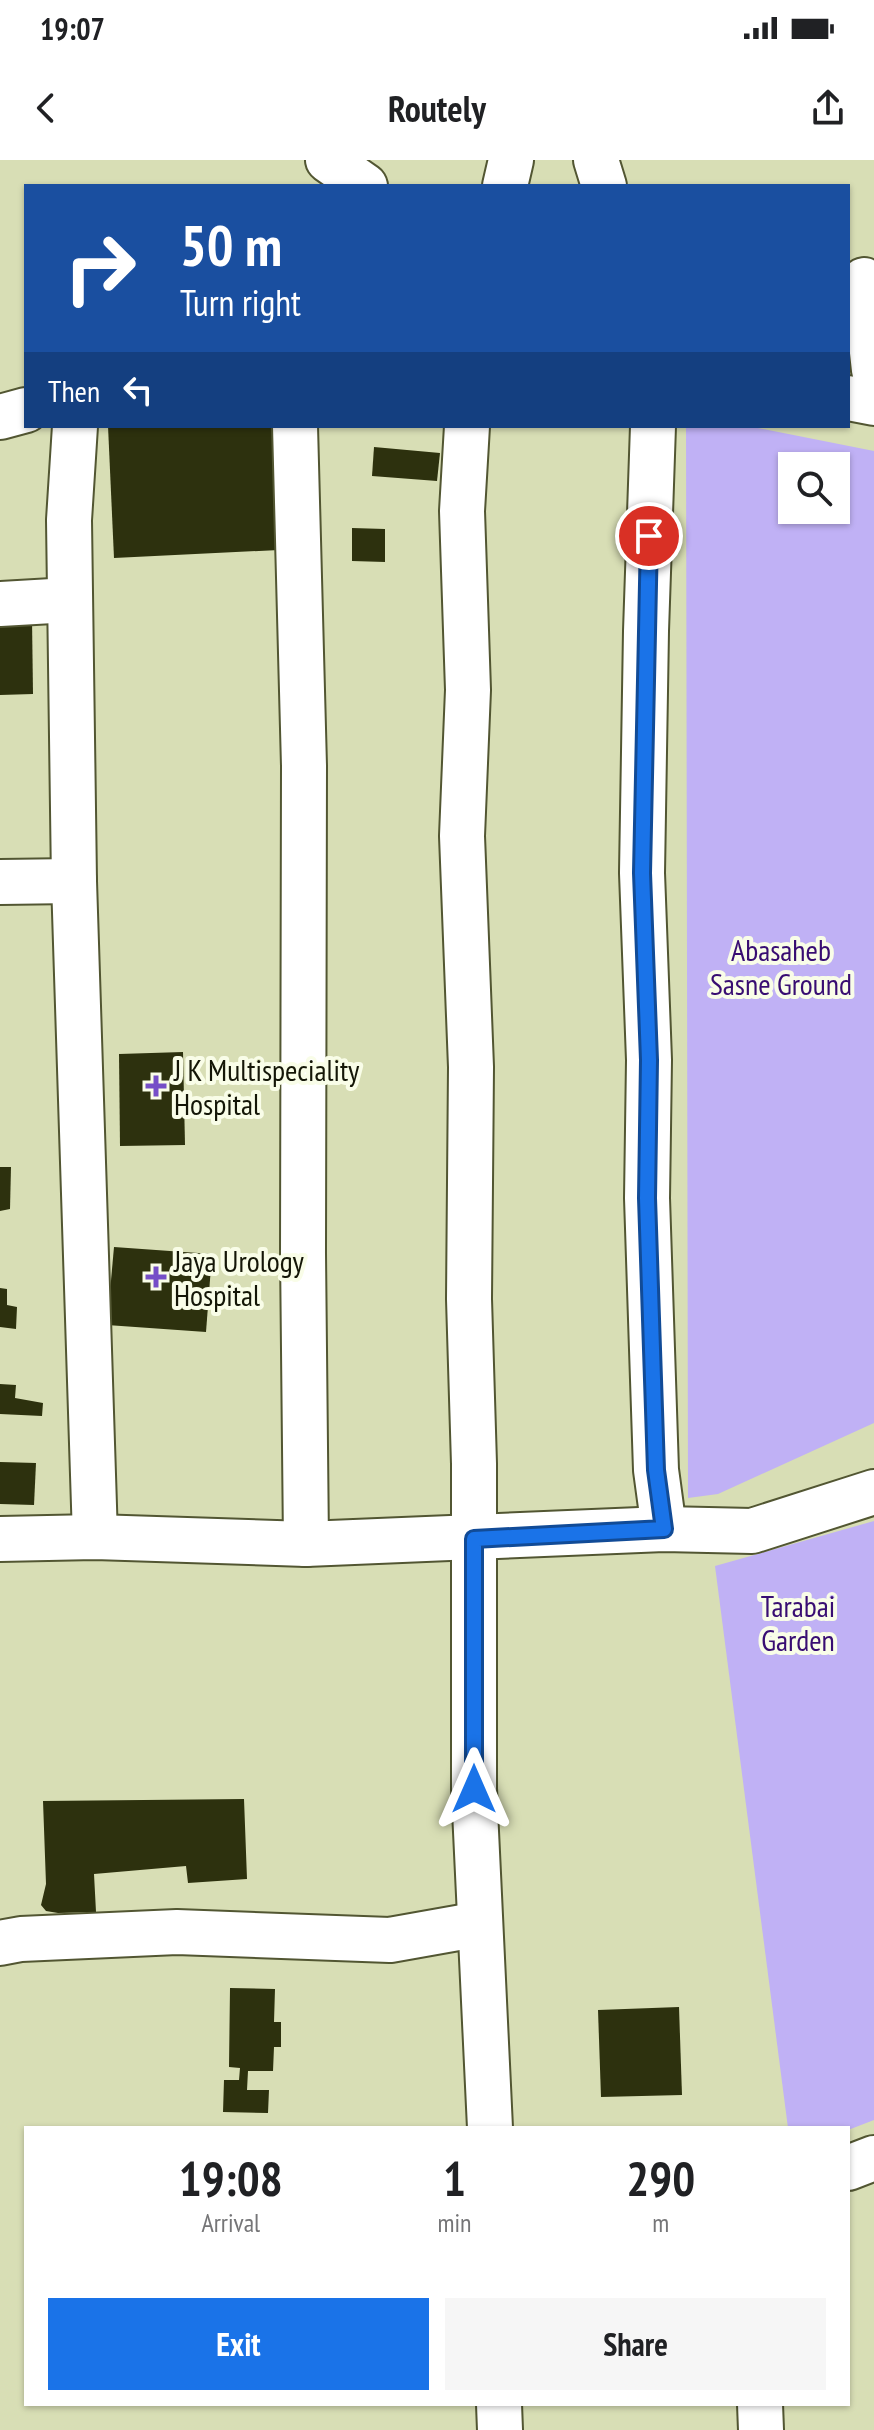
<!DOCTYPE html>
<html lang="en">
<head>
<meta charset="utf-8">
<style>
  :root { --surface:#fff; --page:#f6f6f6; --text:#202124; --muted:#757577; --accent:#1a73e8 }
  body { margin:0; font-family:"PT Sans Narrow",sans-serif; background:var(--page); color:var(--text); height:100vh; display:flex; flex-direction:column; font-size:30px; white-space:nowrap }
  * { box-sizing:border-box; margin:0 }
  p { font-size:26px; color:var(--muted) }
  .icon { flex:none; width:44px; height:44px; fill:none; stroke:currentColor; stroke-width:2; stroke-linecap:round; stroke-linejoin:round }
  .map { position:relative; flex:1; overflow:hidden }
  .details { position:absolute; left:24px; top:1966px; width:826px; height:280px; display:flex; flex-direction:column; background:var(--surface); border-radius:0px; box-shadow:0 2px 6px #0004 }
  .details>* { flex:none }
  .guide { position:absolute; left:24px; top:24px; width:826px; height:244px; border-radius:0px; box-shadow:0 2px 6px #0004; background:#1a4fa0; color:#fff; overflow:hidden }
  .fabs { position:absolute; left:778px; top:292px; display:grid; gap:16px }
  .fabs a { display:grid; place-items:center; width:72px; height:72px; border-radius:0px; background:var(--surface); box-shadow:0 2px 6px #0004; font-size:40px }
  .pin { position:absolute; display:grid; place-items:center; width:68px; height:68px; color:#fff; margin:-34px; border:4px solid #fff; border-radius:50%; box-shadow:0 2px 8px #0007 }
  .me { position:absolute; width:88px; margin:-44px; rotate:0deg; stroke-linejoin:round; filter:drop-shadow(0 0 6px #0008) }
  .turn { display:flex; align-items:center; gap:28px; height:168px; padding:0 24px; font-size:36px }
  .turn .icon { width:104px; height:104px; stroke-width:2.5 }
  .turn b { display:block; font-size:56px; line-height:68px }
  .then { display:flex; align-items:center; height:76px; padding:0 24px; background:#0003; gap:16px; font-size:30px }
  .eta { display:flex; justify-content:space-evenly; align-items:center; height:136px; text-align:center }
  .eta b { font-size:48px; font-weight:700; line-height:56px }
  .button { display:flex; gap:16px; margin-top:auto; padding:16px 24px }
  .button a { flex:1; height:92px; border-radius:0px; background:var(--accent); color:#fff; font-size:32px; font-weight:700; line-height:92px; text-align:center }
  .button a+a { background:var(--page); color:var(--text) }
  .status { display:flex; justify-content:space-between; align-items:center; height:56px; padding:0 40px; background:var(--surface); direction:ltr }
  .status svg { height:22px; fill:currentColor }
  header { display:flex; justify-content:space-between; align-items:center; height:104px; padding:0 24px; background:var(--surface); font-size:36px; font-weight:700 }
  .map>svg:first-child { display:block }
  .green { fill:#c0b1f5; fill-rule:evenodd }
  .building { fill:#2d310e }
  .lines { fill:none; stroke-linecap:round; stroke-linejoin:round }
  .minor-casing { stroke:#525632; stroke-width:48 }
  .minor { stroke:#fff; stroke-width:44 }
  .route-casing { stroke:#114b97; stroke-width:20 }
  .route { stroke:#1a73e8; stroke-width:14 }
  .poi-dot { fill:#754ec7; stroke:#f9fde8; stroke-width:3 }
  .labels { text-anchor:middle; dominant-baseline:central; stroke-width:8; stroke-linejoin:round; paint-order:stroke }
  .park-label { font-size:30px; fill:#380d72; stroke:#f9fde8 }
  .poi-label { font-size:30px; fill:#141607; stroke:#f9fde8; text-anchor:start }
</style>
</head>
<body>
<div class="status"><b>19:07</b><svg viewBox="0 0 49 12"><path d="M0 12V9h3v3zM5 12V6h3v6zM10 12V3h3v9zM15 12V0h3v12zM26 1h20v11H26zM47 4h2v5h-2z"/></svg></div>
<header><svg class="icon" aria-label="back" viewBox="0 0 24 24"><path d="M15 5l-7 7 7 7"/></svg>Routely<svg class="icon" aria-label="share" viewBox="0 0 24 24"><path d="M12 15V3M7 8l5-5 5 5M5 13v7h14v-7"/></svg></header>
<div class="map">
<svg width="874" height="2270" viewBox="0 0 874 2270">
  <rect width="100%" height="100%" fill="#d8deb5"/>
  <!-- green -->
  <g class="green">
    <path d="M686,266H748L874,291V1263L718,1334L688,1338ZM792,306H836V350H792Z"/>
    <path d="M874,1361V1960L848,1970L788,1968L715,1406Z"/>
  </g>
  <!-- building -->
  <g class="building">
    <path d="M108,266H272L279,390L114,398Z"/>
    <path d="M374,287L440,293L437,321L372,316Z"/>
    <path d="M352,368L385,369V402L352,401Z"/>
    <path d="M32,459L33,534L0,535V460Z"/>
    <path d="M183,892L185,985L120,986L119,894Z"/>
    <path d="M0,1007H11L10,1049L0,1051Z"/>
    <path d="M114,1087L212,1094L206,1172L107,1165Z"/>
    <path d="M0,1128L7,1129V1145L17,1147L16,1169L0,1167Z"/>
    <path d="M0,1224L16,1225L15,1238L43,1243L42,1256L0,1254Z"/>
    <path d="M0,1302L36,1303L34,1345L0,1344Z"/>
    <path d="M244,1639L247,1719L188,1723L186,1706L94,1714L96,1752L58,1753L46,1751L41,1745L46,1724L43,1641Z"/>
    <path d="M230,1828L275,1829L274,1862H281V1887H274L273,1911H248L247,1930H269L268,1953L223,1952L224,1920H239L240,1908L229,1907Z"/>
    <path d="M679,1847L682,1935L601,1937L598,1850Z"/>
  </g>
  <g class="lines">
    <!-- minor casing -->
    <g class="minor-casing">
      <g id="minor">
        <path d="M328,0L365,26"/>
        <path d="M596,0L604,26"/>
        <path d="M505,26L511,0"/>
        <path d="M864,120L874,210"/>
        <path d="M848,238L874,243"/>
        <path d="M0,257L26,250"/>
        <path d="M75,266L69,360L74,721L95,1377"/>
        <path d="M295,266L304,606L303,1093L306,1384"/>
        <path d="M467,266L462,351L468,530L462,676L471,907L469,1139L474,1304V1629L490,1968"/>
        <path d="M653,266L646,471L642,713L649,900L647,1038L656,1310L664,1369"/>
        <path d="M0,444L70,440"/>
        <path d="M0,722L74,721"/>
        <path d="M0,1379L95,1377L306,1384L664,1369L752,1371L874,1332"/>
        <path d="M0,1783L21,1779L177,1772L390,1780L480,1764"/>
        <path d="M848,2008L874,1998"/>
        <path d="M499,2244L500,2270"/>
        <path d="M760,2244L761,2270"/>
      </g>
    </g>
    <!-- minor -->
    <use href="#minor" class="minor"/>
  </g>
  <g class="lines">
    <!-- route casing -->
    <g class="route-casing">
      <path id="route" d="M474,1629V1379L664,1369L656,1310L647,1038L649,900L642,713L649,376"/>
    </g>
    <!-- route -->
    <use href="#route" class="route"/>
  </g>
  <!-- markers -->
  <g class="poi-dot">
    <path d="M152 914h8v8h8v8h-8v8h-8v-8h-8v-8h8z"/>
    <path d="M152 1105h8v8h8v8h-8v8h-8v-8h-8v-8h8z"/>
  </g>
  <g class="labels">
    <!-- park labels -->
    <g class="park-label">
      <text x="781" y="789">Abasaheb<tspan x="781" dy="34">Sasne Ground</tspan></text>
      <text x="798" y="1445">Tarabai<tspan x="798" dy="34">Garden</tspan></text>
    </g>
    <!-- poi labels -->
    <g class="poi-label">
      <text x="174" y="909">J K Multispeciality<tspan x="174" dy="34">Hospital</tspan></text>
      <text x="174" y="1100">Jaya Urology<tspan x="174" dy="34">Hospital</tspan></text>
    </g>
  </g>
</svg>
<div class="fabs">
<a><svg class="icon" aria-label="search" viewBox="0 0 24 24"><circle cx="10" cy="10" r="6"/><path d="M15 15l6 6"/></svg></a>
</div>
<div class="pin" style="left:649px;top:376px;background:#d93025"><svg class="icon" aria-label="arrive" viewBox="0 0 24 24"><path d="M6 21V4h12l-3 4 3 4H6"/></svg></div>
<svg class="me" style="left:474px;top:1629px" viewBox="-20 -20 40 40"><path d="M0-17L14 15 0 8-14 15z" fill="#1a73e8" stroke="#fff" stroke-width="4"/></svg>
<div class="guide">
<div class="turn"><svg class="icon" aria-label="right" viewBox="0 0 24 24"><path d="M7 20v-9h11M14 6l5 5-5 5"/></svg><div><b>50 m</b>Turn right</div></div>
<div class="then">Then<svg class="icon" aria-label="left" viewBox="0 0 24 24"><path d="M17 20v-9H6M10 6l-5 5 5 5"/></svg></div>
</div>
<section class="details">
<div class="eta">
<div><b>19:08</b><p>Arrival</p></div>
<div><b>1</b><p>min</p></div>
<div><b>290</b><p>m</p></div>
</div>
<div class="button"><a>Exit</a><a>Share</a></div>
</section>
</div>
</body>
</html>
